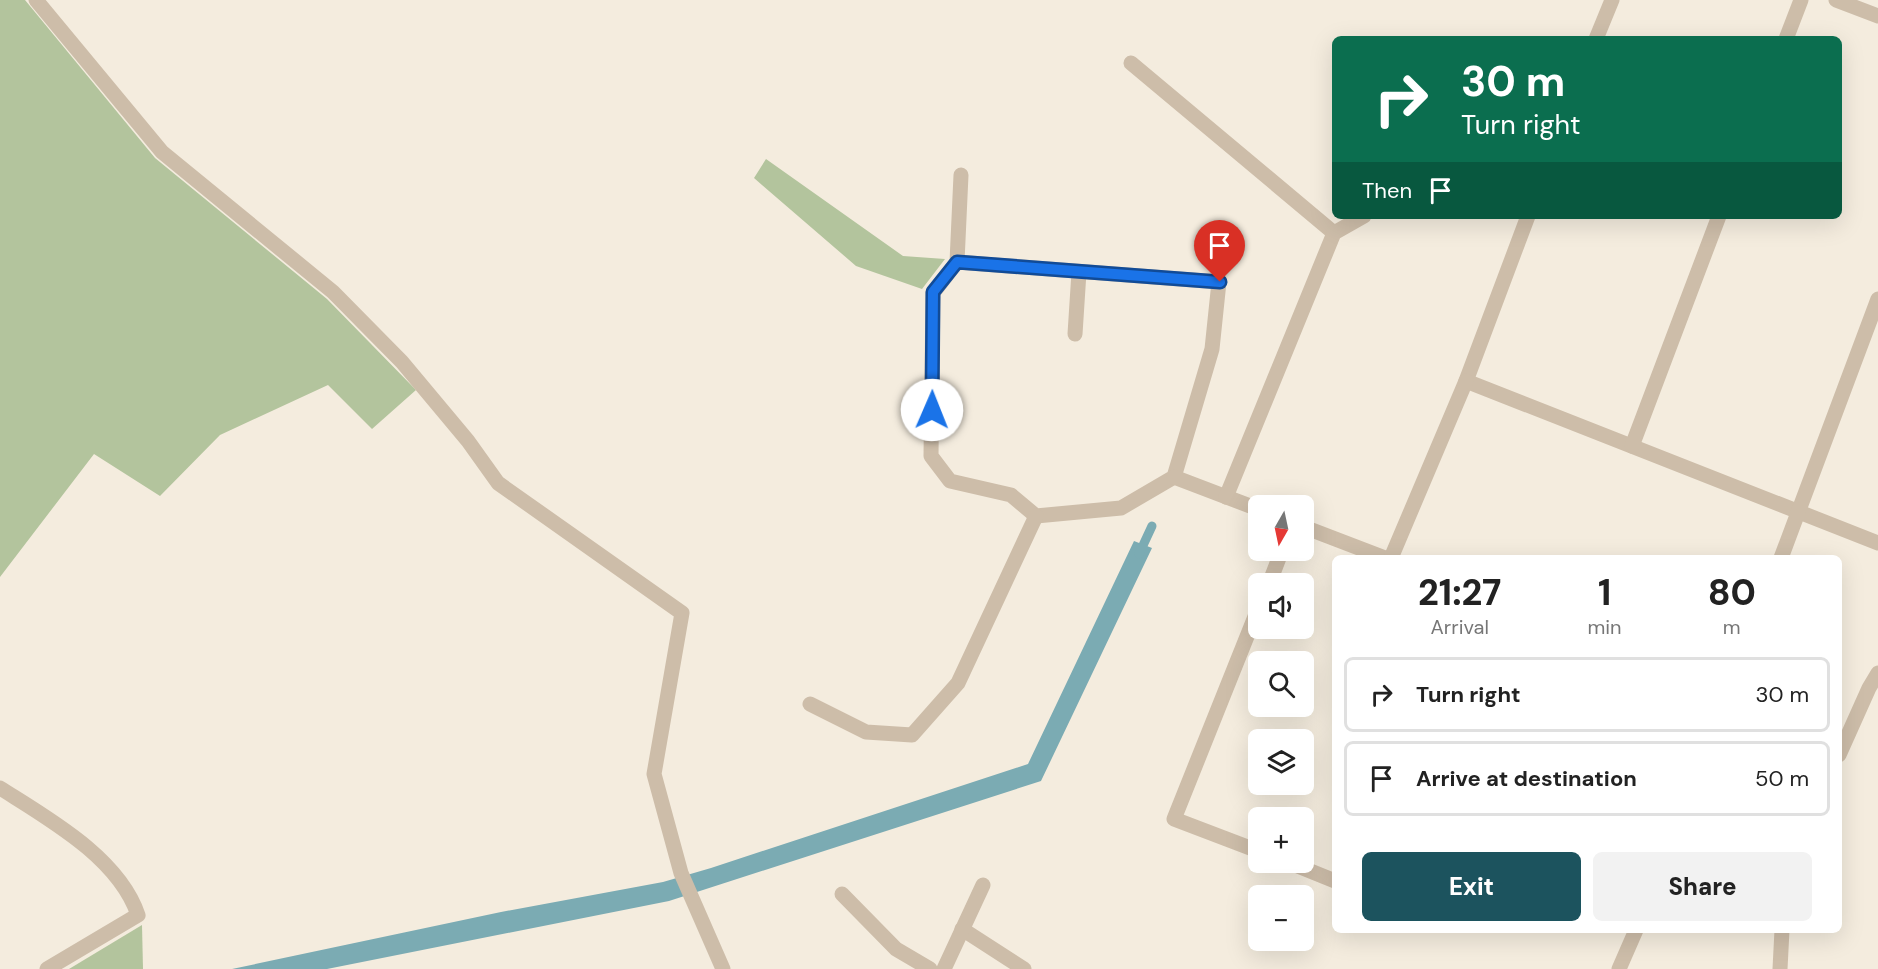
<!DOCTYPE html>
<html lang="en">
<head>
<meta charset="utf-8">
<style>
  :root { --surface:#fff; --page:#f2f2f2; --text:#222; --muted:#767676; --line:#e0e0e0; --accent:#1c535e }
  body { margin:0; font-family:"DM Sans",sans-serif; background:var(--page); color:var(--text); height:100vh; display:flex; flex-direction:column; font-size:22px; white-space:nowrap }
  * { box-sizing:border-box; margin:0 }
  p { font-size:20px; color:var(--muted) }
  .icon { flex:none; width:33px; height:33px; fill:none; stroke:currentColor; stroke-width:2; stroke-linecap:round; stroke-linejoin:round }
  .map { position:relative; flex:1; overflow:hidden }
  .sheet { position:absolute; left:1332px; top:555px; width:510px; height:378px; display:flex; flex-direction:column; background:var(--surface); border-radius:9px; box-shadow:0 6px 24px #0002 }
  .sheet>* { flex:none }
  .banner { position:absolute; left:1332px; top:36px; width:510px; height:183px; border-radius:9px; box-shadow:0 6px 24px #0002; background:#0b6e4f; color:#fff; overflow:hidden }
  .needle { width:39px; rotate:189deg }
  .fabs { position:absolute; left:1248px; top:495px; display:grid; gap:12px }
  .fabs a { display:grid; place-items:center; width:66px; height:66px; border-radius:9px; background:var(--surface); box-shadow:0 6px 24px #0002; font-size:30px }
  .pin { position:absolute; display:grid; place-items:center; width:51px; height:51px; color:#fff; margin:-62px -26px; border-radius:50% 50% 50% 0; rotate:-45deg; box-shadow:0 0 6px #0007 }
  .pin .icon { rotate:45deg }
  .me { position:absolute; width:66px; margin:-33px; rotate:1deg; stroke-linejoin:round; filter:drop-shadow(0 0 4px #0008) }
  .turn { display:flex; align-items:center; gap:21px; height:126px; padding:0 30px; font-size:27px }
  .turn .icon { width:78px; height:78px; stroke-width:2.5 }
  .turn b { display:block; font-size:42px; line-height:51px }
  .then { display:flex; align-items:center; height:57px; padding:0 30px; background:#0003; gap:12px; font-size:22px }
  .eta { display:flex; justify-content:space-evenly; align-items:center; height:102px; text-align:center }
  .eta b { font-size:36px; font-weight:800; line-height:42px }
  .action { display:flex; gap:12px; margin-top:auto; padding:12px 30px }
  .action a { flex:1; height:69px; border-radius:9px; background:var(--accent); color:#fff; font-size:24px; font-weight:800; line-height:69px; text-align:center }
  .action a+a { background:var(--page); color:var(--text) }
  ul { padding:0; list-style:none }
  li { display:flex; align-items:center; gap:18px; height:75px; margin:0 12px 9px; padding:0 18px; border:3px solid var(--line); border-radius:9px }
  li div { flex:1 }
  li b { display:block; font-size:22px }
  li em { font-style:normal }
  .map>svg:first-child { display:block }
  .green { fill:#b3c49d }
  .water { fill:#7babb3 }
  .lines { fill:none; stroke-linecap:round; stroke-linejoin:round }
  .stream { stroke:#7babb3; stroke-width:9 }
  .minor { stroke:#cdbda9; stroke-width:15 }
  .tertiary { stroke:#cdbda9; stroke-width:15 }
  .route-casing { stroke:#114b97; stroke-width:15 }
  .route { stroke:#1a73e8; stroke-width:10 }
</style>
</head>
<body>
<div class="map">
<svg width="1878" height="969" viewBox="0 0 1878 969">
  <rect width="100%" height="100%" fill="#f4ecde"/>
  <!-- green -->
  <g class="green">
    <path d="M0,0H25L155,158L327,299L416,390L372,429L328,385L220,435L160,496L94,454L0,577Z"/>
    <path d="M766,159L903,256L945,259L922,289L856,266L754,178Z"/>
    <path d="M142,925L143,969H69Z"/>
  </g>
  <!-- water -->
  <path class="water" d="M1134,541L1152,548L1041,781L669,901L327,969H232L501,912L663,882L711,868L1028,764Z"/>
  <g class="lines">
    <!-- stream -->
    <path class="stream" d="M1139,554L1152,526"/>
    <!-- minor -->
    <g class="minor">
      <path d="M36,0L162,152L333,292L402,362L468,441L498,483L682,613L654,774L681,873L723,969"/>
      <path d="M1836,0L1878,16"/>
      <path d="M1596,39L1612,0"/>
      <path d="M1786,39L1801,0"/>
      <path d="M1131,63L1334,233"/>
      <path d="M1528,216L1466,381L1878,543"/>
      <path d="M957,262L1219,282L1212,349L1174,477L1121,508L1036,516L1011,495L950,481L931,456L933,293L957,262L961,175"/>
      <path d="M1075,334L1079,272"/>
      <path d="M1632,446L1719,216"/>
      <path d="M1174,477L1258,509"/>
      <path d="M1226,497L1334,233L1364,216"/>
      <path d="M1304,527L1385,558"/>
      <path d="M1391,558L1466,381"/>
      <path d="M1269,584L1282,550"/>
      <path d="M1258,609L1174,819L1258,851"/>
      <path d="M810,704L866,732L912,735L958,683L1036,516"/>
      <path d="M1839,755L1869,688L1878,673"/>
      <path d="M0,788C49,819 119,858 138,915L47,969"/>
      <path d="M1288,862L1335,881"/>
      <path d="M842,894L896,949L930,969"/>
      <path d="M962,929L1024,969"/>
      <path d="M944,969L983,885"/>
      <path d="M1619,969L1636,930"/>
      <path d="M1780,969L1782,930"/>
    </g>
    <!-- tertiary -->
    <path class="tertiary" d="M1781,558L1878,299"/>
  </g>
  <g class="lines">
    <!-- route casing -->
    <g class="route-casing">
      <path id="route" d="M932,410L933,292L957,262L1220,282"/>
    </g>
    <!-- route -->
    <use href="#route" class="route"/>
  </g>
</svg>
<div class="fabs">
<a><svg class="needle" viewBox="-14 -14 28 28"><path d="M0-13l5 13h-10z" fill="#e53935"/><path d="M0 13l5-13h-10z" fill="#767676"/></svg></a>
<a><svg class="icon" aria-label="sound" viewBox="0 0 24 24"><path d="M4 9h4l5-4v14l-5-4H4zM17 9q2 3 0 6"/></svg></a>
<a><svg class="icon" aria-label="search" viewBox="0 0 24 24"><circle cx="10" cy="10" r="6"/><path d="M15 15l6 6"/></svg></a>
<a><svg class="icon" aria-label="layers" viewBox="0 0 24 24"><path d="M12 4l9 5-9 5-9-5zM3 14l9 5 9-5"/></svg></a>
<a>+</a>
<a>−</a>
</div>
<div class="pin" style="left:1220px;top:282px;background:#d93025"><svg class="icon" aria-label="arrive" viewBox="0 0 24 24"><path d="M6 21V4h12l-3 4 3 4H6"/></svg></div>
<svg class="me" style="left:932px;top:410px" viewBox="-20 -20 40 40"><circle r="19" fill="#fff"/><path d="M0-13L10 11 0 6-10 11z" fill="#1a73e8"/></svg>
<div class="banner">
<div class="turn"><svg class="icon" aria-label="right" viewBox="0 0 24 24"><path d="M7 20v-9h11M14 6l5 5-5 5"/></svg><div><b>30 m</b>Turn right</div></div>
<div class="then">Then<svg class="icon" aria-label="arrive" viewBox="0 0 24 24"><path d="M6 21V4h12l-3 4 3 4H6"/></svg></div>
</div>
<section class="sheet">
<div class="eta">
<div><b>21:27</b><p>Arrival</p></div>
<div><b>1</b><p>min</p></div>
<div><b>80</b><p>m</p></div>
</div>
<ul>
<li><svg class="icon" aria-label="right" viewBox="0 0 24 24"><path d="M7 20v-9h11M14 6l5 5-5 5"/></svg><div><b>Turn right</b></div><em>30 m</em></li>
<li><svg class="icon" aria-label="arrive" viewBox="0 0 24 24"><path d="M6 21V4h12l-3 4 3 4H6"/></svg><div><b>Arrive at destination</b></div><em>50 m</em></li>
</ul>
<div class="action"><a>Exit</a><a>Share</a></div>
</section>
</div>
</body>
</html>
